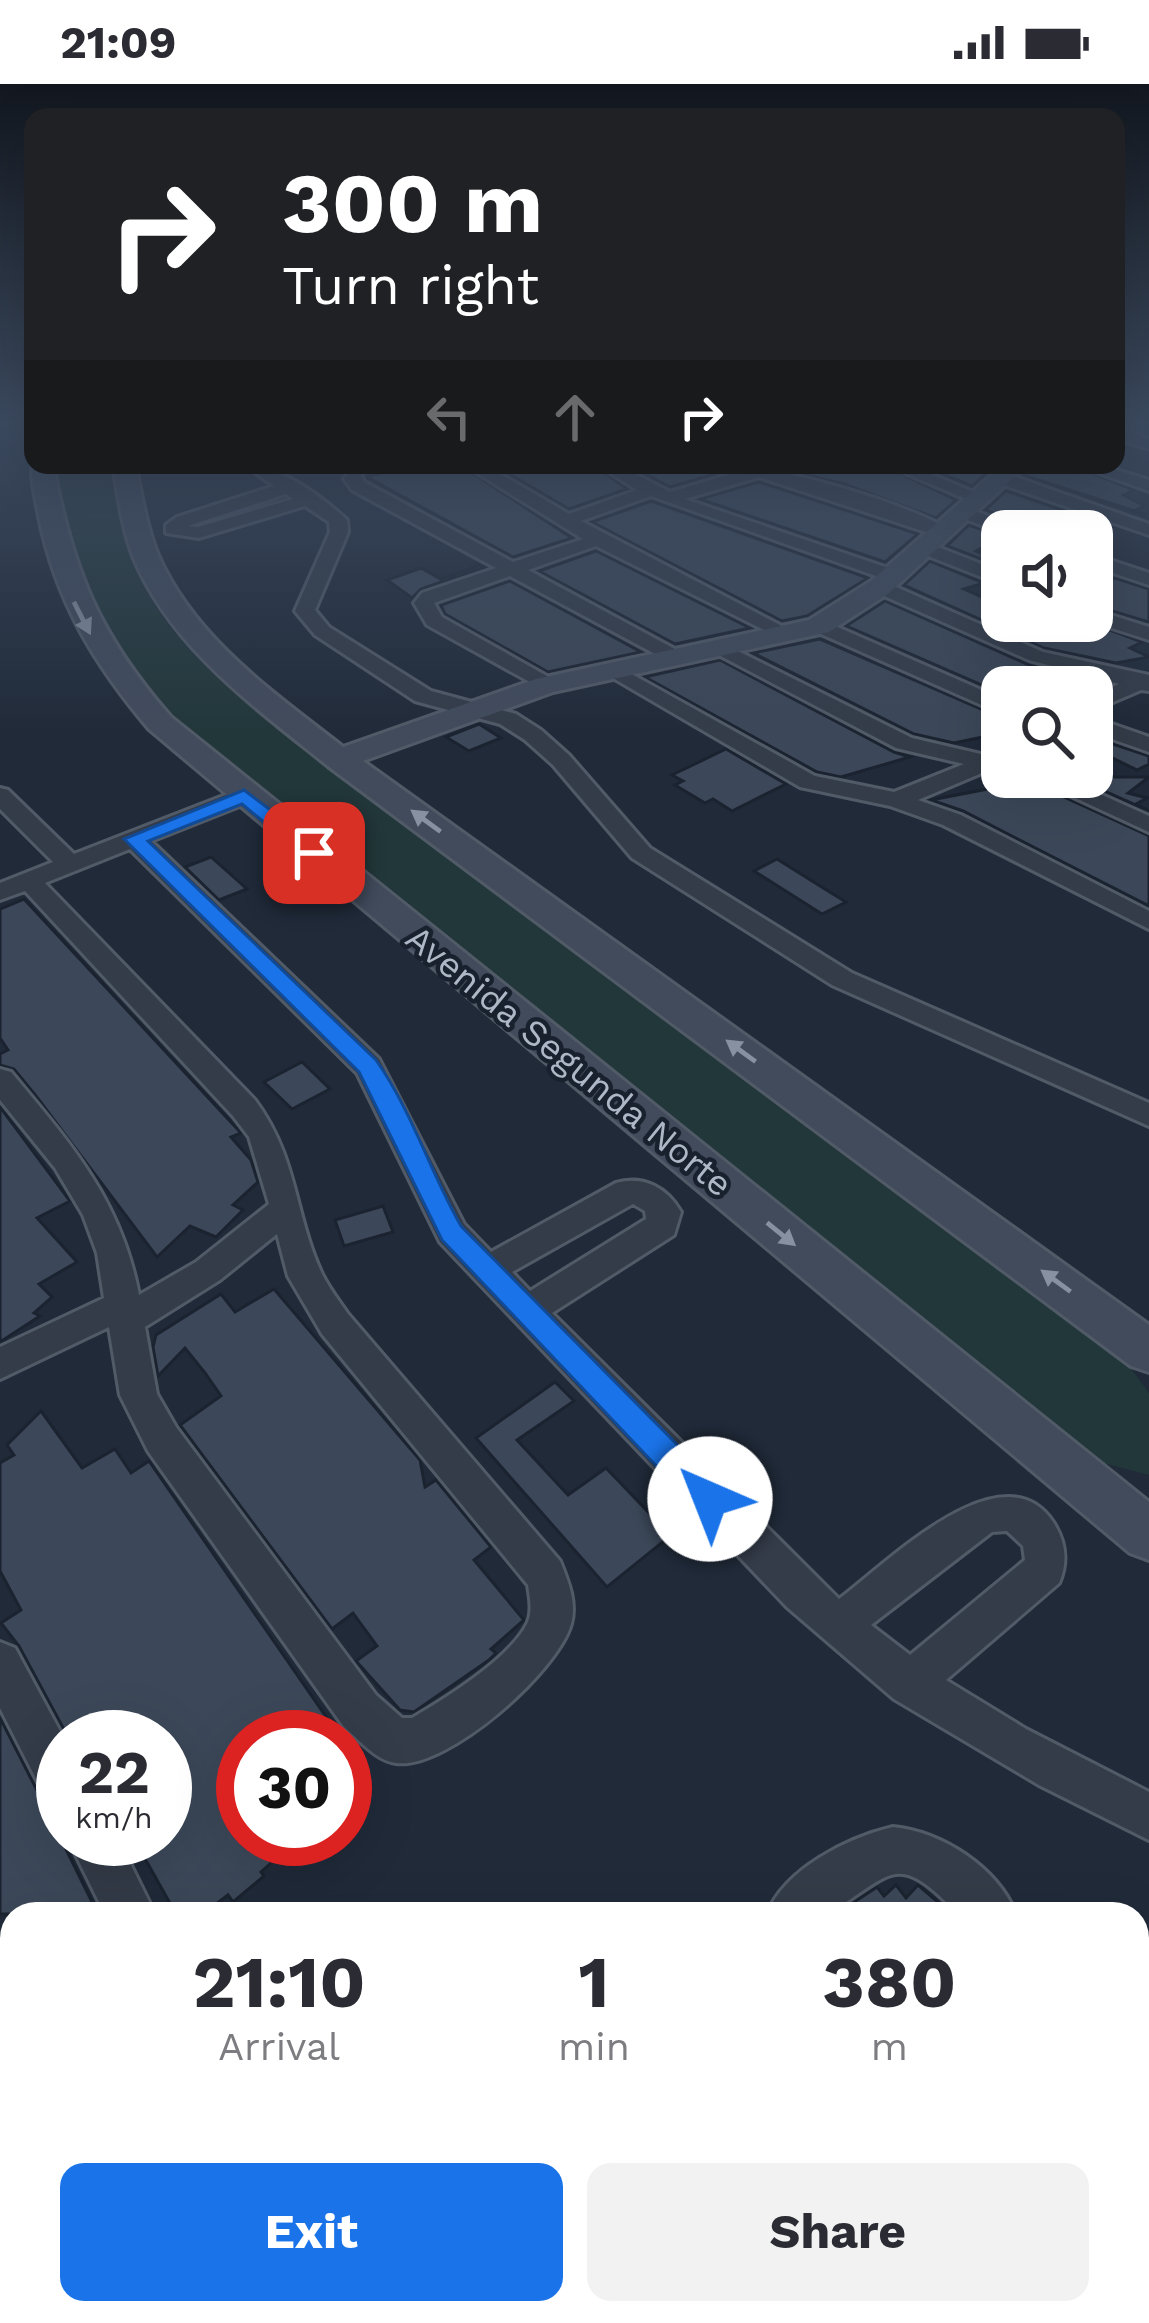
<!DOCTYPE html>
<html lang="en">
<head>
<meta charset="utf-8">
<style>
  :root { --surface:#fff; --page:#f2f2f3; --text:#2b2b33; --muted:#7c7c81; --accent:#1a73e8 }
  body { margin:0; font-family:"Work Sans",sans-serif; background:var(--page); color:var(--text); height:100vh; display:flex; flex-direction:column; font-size:45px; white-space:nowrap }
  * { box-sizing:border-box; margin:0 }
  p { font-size:39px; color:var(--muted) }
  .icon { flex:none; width:66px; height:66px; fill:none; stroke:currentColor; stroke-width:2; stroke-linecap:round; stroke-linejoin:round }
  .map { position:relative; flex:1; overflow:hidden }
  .panel { position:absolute; left:0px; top:1818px; width:1149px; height:423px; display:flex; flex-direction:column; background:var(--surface); border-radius:36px 36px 0 0; box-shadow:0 12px 48px #0002 }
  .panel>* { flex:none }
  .hud { position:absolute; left:24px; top:24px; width:1101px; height:366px; border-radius:24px; box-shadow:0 12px 48px #0002; background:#202124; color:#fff; overflow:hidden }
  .buttons { position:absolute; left:981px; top:426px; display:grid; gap:24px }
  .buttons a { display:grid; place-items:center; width:132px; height:132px; border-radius:24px; background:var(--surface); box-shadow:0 12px 48px #0002; font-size:60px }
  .speed { position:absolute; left:36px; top:1626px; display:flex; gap:24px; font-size:60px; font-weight:700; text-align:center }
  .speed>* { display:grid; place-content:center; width:156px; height:156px; border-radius:50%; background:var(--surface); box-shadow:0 12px 48px #0002; line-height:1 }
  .speed small { font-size:30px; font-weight:400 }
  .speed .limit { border:18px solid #d22; background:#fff; color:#111 }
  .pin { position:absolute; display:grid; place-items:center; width:102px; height:102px; color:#fff; margin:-51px; border-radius:24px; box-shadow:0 6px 18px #0006 }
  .me { position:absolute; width:132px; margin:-66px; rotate:316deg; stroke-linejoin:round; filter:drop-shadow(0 0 9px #0008) }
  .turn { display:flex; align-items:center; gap:42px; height:252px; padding:0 60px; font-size:54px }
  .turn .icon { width:156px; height:156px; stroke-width:2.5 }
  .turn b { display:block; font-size:84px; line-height:102px }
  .lanes { display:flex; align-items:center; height:114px; padding:0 60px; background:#0003; justify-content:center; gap:60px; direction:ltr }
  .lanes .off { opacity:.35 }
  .eta { display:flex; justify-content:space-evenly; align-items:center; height:204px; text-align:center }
  .eta b { font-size:72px; font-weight:700; line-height:84px }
  .cta { display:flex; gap:24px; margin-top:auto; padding:24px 60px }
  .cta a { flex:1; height:138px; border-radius:24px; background:var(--accent); color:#fff; font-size:48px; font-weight:700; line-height:138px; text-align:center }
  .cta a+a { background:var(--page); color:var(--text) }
  .status { display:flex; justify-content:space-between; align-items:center; height:84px; padding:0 60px; background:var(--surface); direction:ltr }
  .status svg { height:33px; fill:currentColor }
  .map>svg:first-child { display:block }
  .green { fill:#22373a }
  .building { fill:#3c4859; stroke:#1b2330; stroke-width:3 }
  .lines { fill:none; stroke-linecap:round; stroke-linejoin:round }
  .street-casing { stroke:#515a67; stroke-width:6 }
  .secondary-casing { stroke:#515a67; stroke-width:6 }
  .street { fill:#343c49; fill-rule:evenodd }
  .secondary { fill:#414b5c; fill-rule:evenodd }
  .oneway { fill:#8891a1 }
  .route { fill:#1a73e8; stroke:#114b97; stroke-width:3 }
  .labels { text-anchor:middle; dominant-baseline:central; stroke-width:9; stroke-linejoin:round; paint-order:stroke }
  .street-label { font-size:36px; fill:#aeb7c6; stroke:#19212e }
</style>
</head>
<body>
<div class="status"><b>21:09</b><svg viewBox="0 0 49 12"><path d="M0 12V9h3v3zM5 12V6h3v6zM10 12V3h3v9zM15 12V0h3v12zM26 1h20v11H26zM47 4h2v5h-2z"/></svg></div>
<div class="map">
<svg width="1149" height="2239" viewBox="0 0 1149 2239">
  <rect width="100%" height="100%" fill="#202a39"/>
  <!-- green -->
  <path class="green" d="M51,381H107C118,419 126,461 142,497C176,575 283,645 347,699L1124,1275L1149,1309V1391L1080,1373L176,644L98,544L67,461Z"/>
  <!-- building -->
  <g class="building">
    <path d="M410,381H460L572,454L513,473L367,393Z"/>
    <path d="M494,381H594L627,405L569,425Z"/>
    <path d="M628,381H725L729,386L670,403Z"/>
    <path d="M766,381H882L956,416L936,434L844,400Z"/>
    <path d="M921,381H996L972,402Z"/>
    <path d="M1031,381H1072L1134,406L1124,411L1144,422L1134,427L1147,431L1023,391Z"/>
    <path d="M759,398L918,450L885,478L700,415Z"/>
    <path d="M1006,407L1116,444L1027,447L1022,439L985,426Z"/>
    <path d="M651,417L868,494L807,532L782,537L592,438Z"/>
    <path d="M969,441L1002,453L976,467L1002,478V483L947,462Z"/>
    <path d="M596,467L750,544L675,560L539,487Z"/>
    <path d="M930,477L984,499L964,505L1002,522V537H1086L1142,558L1130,564L1149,573L1116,579L1044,564L904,501Z"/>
    <path d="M480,481L485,483L421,505L412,514L387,496L421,484L441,495Z"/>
    <path d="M1115,494L1149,505V538L1092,521V508L1098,505L1093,503Z"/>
    <path d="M510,497L641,568L548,588L445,530L441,521Z"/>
    <path d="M885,517L1027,580L1090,603H1002V610L846,542Z"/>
    <path d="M820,555L1002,634V649L954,659L914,650L753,569Z"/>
    <path d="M720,576L894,668L910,673L841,693L817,688L645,593Z"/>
    <path d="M479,640L501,654L469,667L446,653Z"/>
    <path d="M1098,655L1149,672V680L1137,686L1092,664V656Z"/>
    <path d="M726,665L786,700L732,727L713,715L705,719L675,701L683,697L672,691Z"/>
    <path d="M1073,693H1149L1128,709L1147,714L1136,720L1149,727Z"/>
    <path d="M1029,697L1149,752V822L963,727L931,716Z"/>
    <path d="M211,773L247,805L219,816L185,783Z"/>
    <path d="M777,775L820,802L846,818L822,830L754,787Z"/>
    <path d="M24,815L241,1049L231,1053L251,1076L258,1098L233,1121L243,1126L216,1153L190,1142L157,1173L36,1012L14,985L0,981V970L8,966L0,954V825Z"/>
    <path d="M302,978L330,1005L292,1025L264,998Z"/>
    <path d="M0,1023L70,1117L37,1134L77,1178L39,1200L52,1213L34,1229L40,1232L0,1258Z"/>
    <path d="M383,1122L393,1148L344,1162L335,1136Z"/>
    <path d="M274,1205L420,1376L425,1403L436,1396L491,1463L474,1476L524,1536L491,1565L496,1569L489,1576L414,1628L400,1626L356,1577L377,1562L353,1529L332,1545L180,1341L221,1312L205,1289L185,1264L158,1292L153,1263L156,1251L221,1210L235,1228Z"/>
    <path d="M555,1298L574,1317L517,1356L568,1411L606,1384L654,1434L668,1423L685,1440L607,1503L476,1354Z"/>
    <path d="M41,1327L82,1384L115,1365L131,1389L149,1377L340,1653H243V1755H269L280,1771L261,1788L264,1792L233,1818L228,1811L203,1830H176L134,1755H165V1653H68L19,1562L1,1539L21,1526L0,1487V1379L14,1371L7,1361Z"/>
    <path d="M0,1634L43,1718L59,1740L55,1743L98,1830H0Z"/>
    <path d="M896,1801L906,1814L918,1801L952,1830H836L877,1803L884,1812Z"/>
  </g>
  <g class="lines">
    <!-- street casing -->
    <g class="street-casing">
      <g id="street">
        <path d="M1116,344L1149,355V365L1116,354Z"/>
        <path d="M245,381C280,381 322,413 347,436L348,448L315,526L329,543L431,607L516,630L541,646L569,671L650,764L852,889L1149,1019V1042L832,901L632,774L553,681L525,656L500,640L415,617L315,551L295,527L330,448L329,438L305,422L199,454L166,449V441L177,433L274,402ZM286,410L293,415L198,443L188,442Z"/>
        <path d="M354,381H375L361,390L364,398L513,478L583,455L464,381H485L569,430L637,406L598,381H618L670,408L741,387L729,381C774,381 915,421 950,447L935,451L759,393L685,415L897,487V495L890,497L651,412L581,437L797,550L780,554L596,462L528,486L684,570V578H670L510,492L434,519L442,533L554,596L557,601L546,607L427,541L414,519L422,509L496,484L352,406L344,395Z"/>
        <path d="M886,381H909L988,414L973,418Z"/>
        <path d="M1076,381H1101L1149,396V407Z"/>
        <path d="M995,390H1007L1149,440V451L995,398Z"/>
        <path d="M963,423L1020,443L1023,447L1002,449L957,432V424Z"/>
        <path d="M925,458L1002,488V501L918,468L916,464Z"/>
        <path d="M1092,470L1149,489V501L1092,482Z"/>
        <path d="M873,499H887L1043,568L1149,591V607L1141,606L1092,627V612L1119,600L1029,576L873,507Z"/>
        <path d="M1092,525L1149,543V556L1090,537Z"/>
        <path d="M812,538H826L1002,615V630L812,546Z"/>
        <path d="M724,560L912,654L1002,675V689L989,686L918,716L961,731L1149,827V845L943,741L890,722L800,703L601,587L612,581L619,583L815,692L894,708L964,680L896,664L717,570V562Z"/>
        <path d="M1092,633L1149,653V668L1092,648Z"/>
        <path d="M1030,693H1062L1149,732V748Z"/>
        <path d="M0,704L8,706L74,770L236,707H252V717L151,757L379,975L464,1140L491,1168L616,1099C644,1091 667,1104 681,1128L674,1151L552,1229L839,1515C885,1481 1002,1362 1053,1438C1066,1458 1068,1478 1059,1499L946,1596L1026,1645L1149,1708V1756L1039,1701L894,1615L787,1523L440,1158L357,989L130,765L45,799L255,1016C298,1074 294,1130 322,1190C329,1204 339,1217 348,1230L560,1477C568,1497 577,1518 571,1540C558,1587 447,1686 396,1679C375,1676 360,1656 344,1643L148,1367L120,1311L109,1243L0,1295V1263L104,1214L97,1169L83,1131L55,1084L0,1016V985L11,988C71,1060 121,1116 139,1211L196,1178L269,1120L249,1053L233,1032L25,807L0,816V799L53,778L0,725ZM633,1120L645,1127L646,1135L530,1207L512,1188ZM277,1150L288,1192L322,1250L528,1501C530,1514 533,1528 527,1540C509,1575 446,1614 412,1634H402L376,1611L176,1343L157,1310L145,1243L220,1196ZM1007,1447L1023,1462L1025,1476L910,1571L871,1541L992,1448Z"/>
        <path d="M0,1558L15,1564L63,1653V1723L47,1716L0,1624Z"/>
        <path d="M893,1743C942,1748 997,1783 1016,1830H958C896,1765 893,1790 832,1827C817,1836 785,1830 767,1830C785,1785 847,1754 893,1743Z"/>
        <path d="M68,1755H118L155,1830H105Z"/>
        <path d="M12,2080V2141L0,2146V2084Z"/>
        <path d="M340,2229H404L400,2239H336Z"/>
        <path d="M852,2229H914L910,2239H848Z"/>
      </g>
    </g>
    <!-- secondary casing -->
    <g class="secondary-casing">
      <g id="secondary">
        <path d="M33,378L53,381C73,487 99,551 171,633L1149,1418V1476L1130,1469L149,645C94,580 56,517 39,433C36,415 30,394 33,378Z"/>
        <path d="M113,381H135C142,411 146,442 158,471C194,554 274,609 343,663L536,595L809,536L871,497L1003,381H1027L889,509L829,548L553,608L363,677L1149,1241V1288L1131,1282L328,682C255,623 170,563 133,472C122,443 118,411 113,381Z"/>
      </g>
    </g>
    <!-- street -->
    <use href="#street" class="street"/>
    <!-- secondary -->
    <use href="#secondary" class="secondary"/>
  </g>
  <!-- one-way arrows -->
  <defs><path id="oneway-solid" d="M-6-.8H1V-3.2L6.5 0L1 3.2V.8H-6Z" transform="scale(3)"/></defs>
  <g class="oneway">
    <use href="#oneway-solid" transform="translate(82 534) rotate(63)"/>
    <use href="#oneway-solid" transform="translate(426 737) rotate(-144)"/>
    <use href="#oneway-solid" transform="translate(741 967) rotate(-144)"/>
    <use href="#oneway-solid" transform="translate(781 1150) rotate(39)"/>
    <use href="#oneway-solid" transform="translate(1056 1197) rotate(-144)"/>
  </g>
  <!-- sky -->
  <linearGradient id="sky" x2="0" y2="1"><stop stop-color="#12171f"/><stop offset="0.52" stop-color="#3c4a5f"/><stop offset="1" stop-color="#3c4a5f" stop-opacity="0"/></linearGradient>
  <rect width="1149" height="652" fill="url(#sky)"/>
  <!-- route -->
  <path class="route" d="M244,706L321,764V773H306L242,720L148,757L376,976C412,1027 430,1088 461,1142L721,1405L726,1415L721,1426L710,1430L698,1426L442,1156L359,988L124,755Z"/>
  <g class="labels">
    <!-- street labels -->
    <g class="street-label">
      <text transform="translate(569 977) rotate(39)">Avenida Segunda Norte</text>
    </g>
  </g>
</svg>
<div class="buttons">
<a><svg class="icon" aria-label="sound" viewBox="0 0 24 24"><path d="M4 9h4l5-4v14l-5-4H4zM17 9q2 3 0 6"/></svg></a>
<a><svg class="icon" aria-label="search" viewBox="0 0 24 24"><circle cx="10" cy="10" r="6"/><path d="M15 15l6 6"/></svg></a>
</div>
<div class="speed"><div>22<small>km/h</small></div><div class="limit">30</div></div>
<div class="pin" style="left:314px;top:769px;background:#d93025"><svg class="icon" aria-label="arrive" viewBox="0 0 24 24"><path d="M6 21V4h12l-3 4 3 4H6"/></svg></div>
<svg class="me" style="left:710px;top:1415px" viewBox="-20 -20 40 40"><circle r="19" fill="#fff"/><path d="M0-13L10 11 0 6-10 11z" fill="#1a73e8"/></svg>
<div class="hud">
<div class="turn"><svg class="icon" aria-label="right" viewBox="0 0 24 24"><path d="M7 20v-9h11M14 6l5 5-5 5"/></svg><div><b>300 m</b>Turn right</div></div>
<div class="lanes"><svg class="icon off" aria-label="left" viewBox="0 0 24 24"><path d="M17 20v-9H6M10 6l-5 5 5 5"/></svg><svg class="icon off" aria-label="ahead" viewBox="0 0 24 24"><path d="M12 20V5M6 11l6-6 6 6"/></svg><svg class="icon" aria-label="right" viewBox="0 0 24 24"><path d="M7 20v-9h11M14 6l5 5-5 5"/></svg></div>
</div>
<section class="panel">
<div class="eta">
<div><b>21:10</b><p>Arrival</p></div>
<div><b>1</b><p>min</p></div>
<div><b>380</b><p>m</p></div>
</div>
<div class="cta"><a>Exit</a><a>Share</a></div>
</section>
</div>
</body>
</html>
